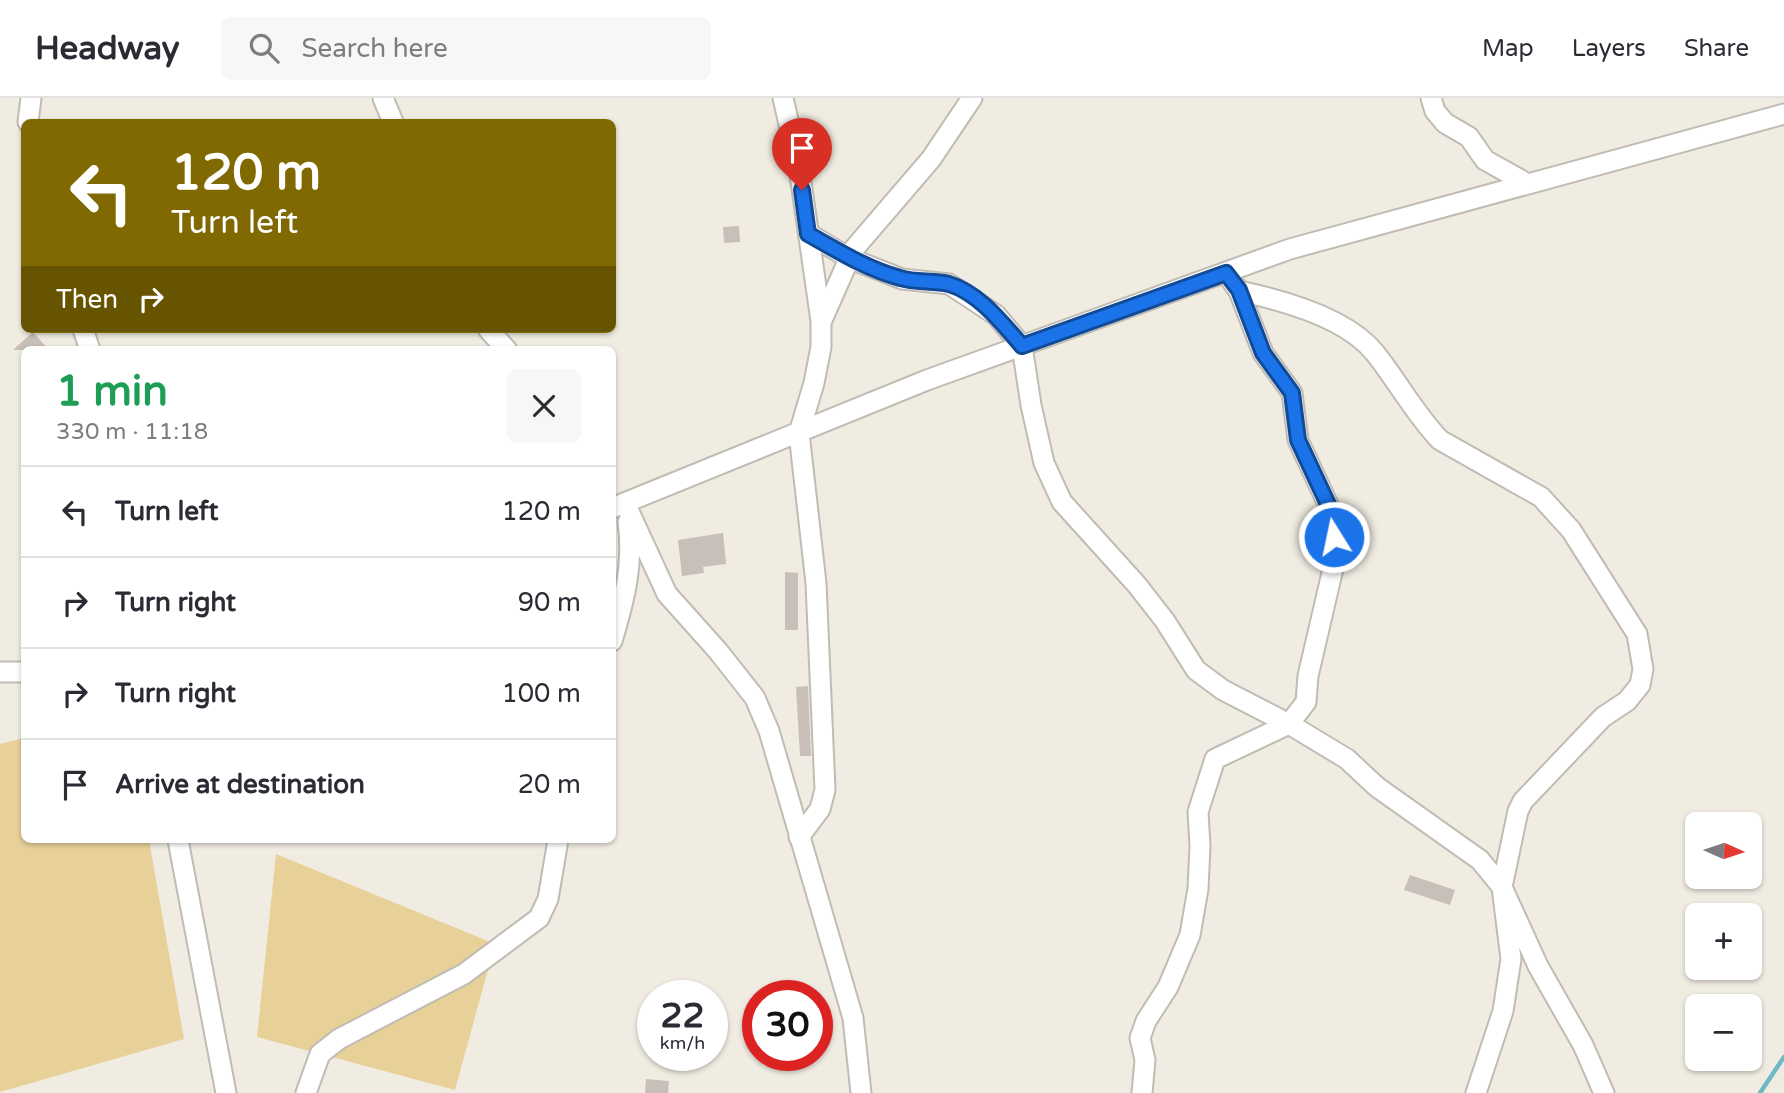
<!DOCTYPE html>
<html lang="en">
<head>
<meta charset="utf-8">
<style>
  :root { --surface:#fff; --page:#f7f7f7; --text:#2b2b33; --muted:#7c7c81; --line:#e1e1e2 }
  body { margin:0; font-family:"Varela Round",sans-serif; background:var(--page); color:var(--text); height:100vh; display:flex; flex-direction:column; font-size:26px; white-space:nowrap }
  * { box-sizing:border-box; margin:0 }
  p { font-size:23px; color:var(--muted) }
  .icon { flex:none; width:38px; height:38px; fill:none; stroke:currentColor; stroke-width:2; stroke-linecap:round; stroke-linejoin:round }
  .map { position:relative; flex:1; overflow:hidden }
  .details { position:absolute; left:21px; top:248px; width:595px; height:497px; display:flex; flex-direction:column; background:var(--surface); border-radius:10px; box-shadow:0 2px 5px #0004 }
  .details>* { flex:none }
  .hud { position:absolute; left:21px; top:21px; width:595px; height:214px; border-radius:10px; box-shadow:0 2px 5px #0004; background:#816901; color:#fff; overflow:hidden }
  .needle { width:46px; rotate:93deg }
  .controls { position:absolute; left:1685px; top:714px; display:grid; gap:14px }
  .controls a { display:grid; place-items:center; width:77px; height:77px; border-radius:10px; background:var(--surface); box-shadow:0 2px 5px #0004; font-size:35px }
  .speed { position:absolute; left:637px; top:882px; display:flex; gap:14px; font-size:35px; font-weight:700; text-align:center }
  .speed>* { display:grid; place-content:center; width:91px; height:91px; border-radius:50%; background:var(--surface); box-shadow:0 2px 5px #0004; line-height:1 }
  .speed small { font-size:18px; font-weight:400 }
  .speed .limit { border:10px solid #d22; background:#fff; color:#111 }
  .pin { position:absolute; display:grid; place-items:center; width:60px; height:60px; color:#fff; margin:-72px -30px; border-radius:50% 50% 50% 0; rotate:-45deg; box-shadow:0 0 7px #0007 }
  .pin .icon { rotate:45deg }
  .me { position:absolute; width:77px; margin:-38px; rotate:350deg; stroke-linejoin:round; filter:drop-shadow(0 0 5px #0008) }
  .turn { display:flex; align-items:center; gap:24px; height:147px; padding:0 35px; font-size:32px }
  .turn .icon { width:91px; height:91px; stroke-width:2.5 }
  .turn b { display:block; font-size:49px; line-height:60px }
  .then { display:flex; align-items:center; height:66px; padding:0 35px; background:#0003; gap:14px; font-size:26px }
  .round { display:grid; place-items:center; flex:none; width:74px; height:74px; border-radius:10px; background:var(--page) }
  .headline { display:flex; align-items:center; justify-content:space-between; height:119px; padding:0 35px }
  h1 { font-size:42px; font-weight:700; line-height:52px; color:#1e9e55 }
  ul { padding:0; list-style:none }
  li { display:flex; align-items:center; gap:21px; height:91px; padding:0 35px; border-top:2px solid var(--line) }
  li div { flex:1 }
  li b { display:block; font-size:26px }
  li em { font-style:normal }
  header { display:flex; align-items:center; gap:42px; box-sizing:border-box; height:98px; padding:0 35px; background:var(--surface); border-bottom:2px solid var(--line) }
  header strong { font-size:33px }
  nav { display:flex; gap:38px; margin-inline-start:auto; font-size:24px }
  .search { width:490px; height:63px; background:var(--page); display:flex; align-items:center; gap:18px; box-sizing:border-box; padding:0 24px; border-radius:10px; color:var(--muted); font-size:26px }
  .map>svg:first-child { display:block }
  .green { fill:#e8d199 }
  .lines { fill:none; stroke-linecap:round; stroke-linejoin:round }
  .stream { stroke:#6dbac4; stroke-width:4.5 }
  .building { fill:#c8bfb8 }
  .minor-casing { stroke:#c0bcb3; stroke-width:23 }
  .minor { stroke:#fff; stroke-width:19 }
  .route-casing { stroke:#114b97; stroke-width:18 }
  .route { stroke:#1a73e8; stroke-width:12 }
</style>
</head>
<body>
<header>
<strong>Headway</strong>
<div class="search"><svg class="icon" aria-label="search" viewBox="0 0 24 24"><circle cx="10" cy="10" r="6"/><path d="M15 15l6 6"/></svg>Search here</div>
<nav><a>Map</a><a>Layers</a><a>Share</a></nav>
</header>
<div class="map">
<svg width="1784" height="995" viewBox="0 0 1784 995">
  <rect width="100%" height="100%" fill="#f0ece2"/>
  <!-- green -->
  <g class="green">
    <path d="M24,640V742H149L184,941L0,994V646Z"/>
    <path d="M276,756L495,846L455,992L257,939Z"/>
  </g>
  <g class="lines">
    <!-- stream -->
    <path class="stream" d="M1760,995L1784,959"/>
  </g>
  <!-- building -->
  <g class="building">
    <path d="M739,128L740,144L724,145L723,129Z"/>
    <path d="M33,234L49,252H13Z"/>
    <path d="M723,435L726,466L703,469L704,475L682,478L678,442Z"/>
    <path d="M785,474L798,475V532H785Z"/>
    <path d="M808,588L811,658H800L796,589Z"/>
    <path d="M1410,777L1455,792L1450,807L1404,792Z"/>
    <path d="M646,981L669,983L668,995H645Z"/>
  </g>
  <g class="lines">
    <!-- minor casing -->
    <g class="minor-casing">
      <g id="minor">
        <path d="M383,0L393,24"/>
        <path d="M783,0L799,70L821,223V249L814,285L799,335L816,485L825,692L820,711L799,739"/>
        <path d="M1431,0L1435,13L1445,25L1469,39L1485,62L1526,85"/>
        <path d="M28,24L31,0"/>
        <path d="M809,136L849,160L902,181L949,186L996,217L1022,248L1031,307L1044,365L1062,404L1137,487L1165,523L1196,572L1223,592L1289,626L1347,661L1377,689L1480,762L1502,789L1538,868L1583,947L1604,995"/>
        <path d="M1226,175L1239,193C1282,202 1347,220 1375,255C1398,284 1415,316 1440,342L1541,399L1571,432L1637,536L1643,571L1640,587L1627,603L1603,619L1523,703L1518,713L1502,789L1511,861L1503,913L1476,995"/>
        <path d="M822,222L853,152L931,61L972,0"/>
        <path d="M83,231L90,252"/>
        <path d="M488,231L507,252"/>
        <path d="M625,405L667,496L718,553L755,600L769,633L853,920L861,995"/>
        <path d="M612,410L927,282L1290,151L1784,16"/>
        <path d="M612,543C624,503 634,466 628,424"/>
        <path d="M0,574H24"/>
        <path d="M178,742L226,995"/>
        <path d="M306,995L320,956L339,941L464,876L539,820L548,801L558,742"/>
        <path d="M1142,995L1145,962L1140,940L1146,923L1168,889L1190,837L1198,791L1200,748L1198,714L1215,661L1289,626L1306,604L1308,578L1335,462L1333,417L1298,342L1292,295L1263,255L1239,193"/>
      </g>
    </g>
    <!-- minor -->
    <use href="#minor" class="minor"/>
  </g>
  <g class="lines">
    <!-- route casing -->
    <g class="route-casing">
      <path id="route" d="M802,92L808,136C838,153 867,171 900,180C916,185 933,182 949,186C979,195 1002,225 1022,248L1226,175L1239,192L1263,255L1292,295L1298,342L1333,417L1334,439"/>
    </g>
    <!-- route -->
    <use href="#route" class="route"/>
  </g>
</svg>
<div class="controls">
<a><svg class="needle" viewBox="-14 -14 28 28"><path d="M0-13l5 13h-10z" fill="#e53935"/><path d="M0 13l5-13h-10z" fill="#7c7c81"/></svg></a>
<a>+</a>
<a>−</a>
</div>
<div class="speed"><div>22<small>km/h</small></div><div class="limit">30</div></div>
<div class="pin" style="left:802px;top:92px;background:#d93025"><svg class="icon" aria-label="arrive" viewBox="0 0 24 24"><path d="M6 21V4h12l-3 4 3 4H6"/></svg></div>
<svg class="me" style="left:1334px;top:439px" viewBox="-20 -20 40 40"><circle r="17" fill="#1a73e8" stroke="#fff" stroke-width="3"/><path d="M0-11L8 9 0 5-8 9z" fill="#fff"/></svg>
<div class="hud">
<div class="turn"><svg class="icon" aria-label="left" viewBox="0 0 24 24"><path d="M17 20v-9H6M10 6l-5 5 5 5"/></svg><div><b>120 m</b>Turn left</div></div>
<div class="then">Then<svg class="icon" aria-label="right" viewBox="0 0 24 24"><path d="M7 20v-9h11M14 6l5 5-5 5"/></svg></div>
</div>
<section class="details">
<div class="headline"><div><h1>1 min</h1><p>330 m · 11:18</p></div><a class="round"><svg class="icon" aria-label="close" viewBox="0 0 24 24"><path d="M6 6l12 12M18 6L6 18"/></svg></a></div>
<ul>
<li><svg class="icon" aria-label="left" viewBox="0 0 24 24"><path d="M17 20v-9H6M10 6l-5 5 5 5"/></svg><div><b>Turn left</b></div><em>120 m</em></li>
<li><svg class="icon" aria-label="right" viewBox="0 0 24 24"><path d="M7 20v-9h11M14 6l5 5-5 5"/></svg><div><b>Turn right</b></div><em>90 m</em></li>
<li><svg class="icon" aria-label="right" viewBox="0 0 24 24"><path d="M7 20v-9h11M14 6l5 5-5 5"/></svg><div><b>Turn right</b></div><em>100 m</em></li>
<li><svg class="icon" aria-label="arrive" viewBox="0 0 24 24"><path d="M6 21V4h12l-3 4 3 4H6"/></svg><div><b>Arrive at destination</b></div><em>20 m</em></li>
</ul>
</section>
</div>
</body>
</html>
